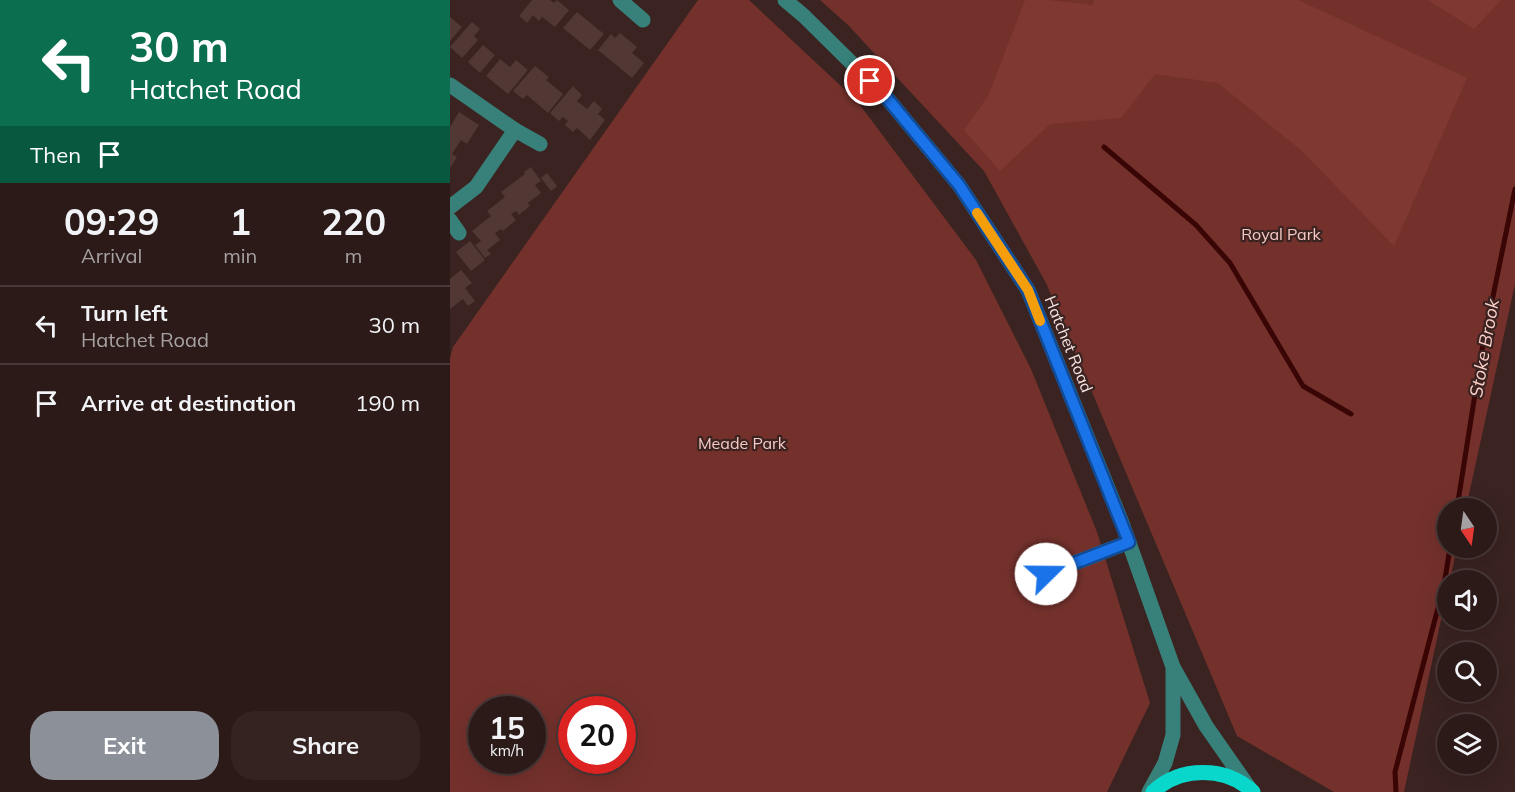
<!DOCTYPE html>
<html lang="en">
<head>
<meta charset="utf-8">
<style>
  :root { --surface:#2c1a18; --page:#342321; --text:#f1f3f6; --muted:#a6a1a2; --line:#483837; --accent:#8c9099 }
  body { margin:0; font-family:Mulish,sans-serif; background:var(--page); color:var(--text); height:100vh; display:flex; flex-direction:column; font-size:22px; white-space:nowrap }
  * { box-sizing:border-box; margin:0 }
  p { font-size:20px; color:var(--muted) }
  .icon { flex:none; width:33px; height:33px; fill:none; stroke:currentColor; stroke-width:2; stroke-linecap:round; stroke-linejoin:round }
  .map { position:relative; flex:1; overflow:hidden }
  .sheet { display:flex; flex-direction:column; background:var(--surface); width:450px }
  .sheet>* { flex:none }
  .top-card { background:#0b6e4f; color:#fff; overflow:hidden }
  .needle { width:39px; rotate:167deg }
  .tools { position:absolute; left:987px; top:498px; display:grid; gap:12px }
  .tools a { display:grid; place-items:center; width:60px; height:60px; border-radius:50%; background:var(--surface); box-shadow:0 6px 24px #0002,0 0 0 2px var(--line); font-size:30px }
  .speed { position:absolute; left:18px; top:696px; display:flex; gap:12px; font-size:30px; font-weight:700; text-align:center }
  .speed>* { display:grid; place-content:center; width:78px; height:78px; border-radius:50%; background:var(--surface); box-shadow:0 6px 24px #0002,0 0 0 2px var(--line); line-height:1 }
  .speed small { font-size:15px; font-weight:400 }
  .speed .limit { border:9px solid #d22; background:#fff; color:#111 }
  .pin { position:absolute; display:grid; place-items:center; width:51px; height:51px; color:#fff; margin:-26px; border:3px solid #fff; border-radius:50%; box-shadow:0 2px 6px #0007 }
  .me { position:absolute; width:66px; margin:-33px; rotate:68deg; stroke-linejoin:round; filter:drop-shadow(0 0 4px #0008) }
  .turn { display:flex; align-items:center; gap:21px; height:126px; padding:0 30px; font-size:27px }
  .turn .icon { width:78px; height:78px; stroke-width:2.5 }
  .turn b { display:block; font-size:42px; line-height:51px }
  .then { display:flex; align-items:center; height:57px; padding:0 30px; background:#0003; gap:12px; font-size:22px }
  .eta { display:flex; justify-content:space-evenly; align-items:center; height:102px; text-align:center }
  .eta b { font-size:36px; font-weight:700; line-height:42px }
  .cta { display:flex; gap:12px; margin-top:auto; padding:12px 30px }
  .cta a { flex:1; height:69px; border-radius:24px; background:var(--accent); color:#fff; font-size:24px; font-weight:700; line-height:69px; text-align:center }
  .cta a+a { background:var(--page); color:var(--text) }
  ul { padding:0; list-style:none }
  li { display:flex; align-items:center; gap:18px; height:78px; padding:0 30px; border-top:2px solid var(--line) }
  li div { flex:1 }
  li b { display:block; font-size:22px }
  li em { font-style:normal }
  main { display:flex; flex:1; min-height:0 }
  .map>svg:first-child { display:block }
  .green { fill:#74312c; fill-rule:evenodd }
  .forest { fill:#803833 }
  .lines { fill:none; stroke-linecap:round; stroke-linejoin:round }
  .stream { stroke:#390505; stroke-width:5 }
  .building { fill:#513835 }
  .minor { stroke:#38807a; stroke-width:15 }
  .major { stroke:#09d7cb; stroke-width:15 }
  .route-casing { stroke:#114b97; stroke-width:15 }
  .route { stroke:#1a73e8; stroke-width:10 }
  .slow { stroke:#f59e0b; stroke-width:10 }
  .labels { text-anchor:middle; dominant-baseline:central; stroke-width:4.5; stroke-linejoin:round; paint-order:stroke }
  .park-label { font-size:16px; fill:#f7c9c4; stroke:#3a2320 }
  .street-label { font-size:16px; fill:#f4e4e2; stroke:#3a2320 }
  .water-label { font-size:18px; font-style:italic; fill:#fdd0ca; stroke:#3a2320 }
</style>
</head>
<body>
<main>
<section class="sheet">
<div class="top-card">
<div class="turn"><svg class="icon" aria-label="left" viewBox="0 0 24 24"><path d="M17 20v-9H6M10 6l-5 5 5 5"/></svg><div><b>30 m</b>Hatchet Road</div></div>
<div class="then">Then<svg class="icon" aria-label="arrive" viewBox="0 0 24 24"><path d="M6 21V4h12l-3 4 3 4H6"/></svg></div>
</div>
<div class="eta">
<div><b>09:29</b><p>Arrival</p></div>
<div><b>1</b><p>min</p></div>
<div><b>220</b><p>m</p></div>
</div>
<ul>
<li><svg class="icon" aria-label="left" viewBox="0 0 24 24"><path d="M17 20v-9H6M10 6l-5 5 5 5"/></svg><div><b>Turn left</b><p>Hatchet Road</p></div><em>30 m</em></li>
<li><svg class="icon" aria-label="arrive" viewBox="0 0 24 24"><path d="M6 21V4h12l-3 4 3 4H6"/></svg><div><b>Arrive at destination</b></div><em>190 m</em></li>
</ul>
<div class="cta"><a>Exit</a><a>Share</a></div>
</section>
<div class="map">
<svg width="1065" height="792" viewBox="0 0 1065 792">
  <rect width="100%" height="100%" fill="#3a2320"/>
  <!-- green -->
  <g class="green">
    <path d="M248,0H299L407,101L526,260L581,369L647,532L700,703L657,792H0V358L3,347ZM32,710H82V760H32ZM122,710H172V760H122Z"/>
    <path d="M370,0H1065V284L1016,508H998V548H1007L1000,580H998L997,592L954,792H884L787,736L596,283L534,171L398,25Z"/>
  </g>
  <!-- forest -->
  <g class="forest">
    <path d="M575,0H599L643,5L644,0H848L1017,78L944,246L852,151L768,83L705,74L671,118L600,124L550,171L514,130L538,96Z"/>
    <path d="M978,0H1051L1024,29Z"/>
  </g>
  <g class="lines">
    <!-- stream -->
    <g class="stream">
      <path d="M654,147L746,225L780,263L853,386L901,414"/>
      <path d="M1007,508L1032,350L1065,189"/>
      <path d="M946,792L945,772L994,585L1000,548"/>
    </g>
  </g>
  <!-- building -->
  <g class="building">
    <path d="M82,0H100L104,3L107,0L119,10L105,27L92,17L89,21L83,15L77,23L69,16Z"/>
    <path d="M127,12L154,34L140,50L113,28Z"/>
    <path d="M0,17L12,27L0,41Z"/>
    <path d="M22,22L30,29L24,36L28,40L12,58L0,47Z"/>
    <path d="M170,33L187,47L182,53L194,63L182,78L148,50L161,34L165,38Z"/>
    <path d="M33,45L45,55L30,73L18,62Z"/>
    <path d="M50,59L60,67L66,60L78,70L58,94L36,76Z"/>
    <path d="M85,66L99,77L96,80L113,94L98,113L77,95L73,99L63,91Z"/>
    <path d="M123,86L132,95L127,101L137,109L144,101L152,109L148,114L155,120L140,140L127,128L123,132L115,125L118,121L113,117L109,121L100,113Z"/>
    <path d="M9,112L29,125L17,144L11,140L2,154L7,157L0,168V127Z"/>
    <path d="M81,167L91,181L85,185L91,193L78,203L80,206L69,215L66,211L61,214L66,220L53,231L51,229L45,233L50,240L37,250L41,254L35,258L25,245L31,241L22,231L41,216L37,211L55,197L51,192L75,174L74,172Z"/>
    <path d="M97,173L107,186L101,191L91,178Z"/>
    <path d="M20,241L35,260L21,271L6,252Z"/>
    <path d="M11,270L22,283L15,288L25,301L18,306L13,299L0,309V279Z"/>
  </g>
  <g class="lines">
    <!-- minor -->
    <g class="minor">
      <path d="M170,0L193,20"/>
      <path d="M335,0L354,16L436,97L509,185L578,290L672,523L723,667L756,726L800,789"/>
      <path d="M0,85L65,130L90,144"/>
      <path d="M0,207L26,187L65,130"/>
      <path d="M0,220L9,233"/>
      <path d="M596,574L679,542"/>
      <path d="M699,792L715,763L723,735V670"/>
    </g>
    <!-- major -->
    <path class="major" d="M703,792C730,766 776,766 803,792"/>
  </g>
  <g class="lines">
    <!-- route casing -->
    <g class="route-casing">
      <path id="route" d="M420,81L436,97L509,185L578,290L679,542L596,574"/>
    </g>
    <!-- route -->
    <use href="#route" class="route"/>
    <!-- slow -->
    <path class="slow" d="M527,213L578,290L590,321"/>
  </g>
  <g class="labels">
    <!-- park labels -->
    <g class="park-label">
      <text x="831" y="234">Royal Park</text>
      <text x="292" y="443">Meade Park</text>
    </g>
    <!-- street labels -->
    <g class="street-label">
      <text transform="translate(619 344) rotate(68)">Hatchet Road</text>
    </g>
    <!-- water labels -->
    <g class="water-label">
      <text transform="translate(1034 348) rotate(-80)">Stoke Brook</text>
    </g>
  </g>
</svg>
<div class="tools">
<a><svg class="needle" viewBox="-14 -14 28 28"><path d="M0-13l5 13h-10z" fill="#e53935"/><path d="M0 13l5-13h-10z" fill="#a6a1a2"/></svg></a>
<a><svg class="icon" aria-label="sound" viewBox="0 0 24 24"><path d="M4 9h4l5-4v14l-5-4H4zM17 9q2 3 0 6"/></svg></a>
<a><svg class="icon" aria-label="search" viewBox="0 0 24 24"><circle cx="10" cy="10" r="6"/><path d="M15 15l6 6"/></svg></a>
<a><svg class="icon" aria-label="layers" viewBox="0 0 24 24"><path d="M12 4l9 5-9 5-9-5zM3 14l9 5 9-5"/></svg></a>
</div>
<div class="speed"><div>15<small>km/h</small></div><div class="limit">20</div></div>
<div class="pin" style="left:420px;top:81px;background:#d93025"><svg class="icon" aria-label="arrive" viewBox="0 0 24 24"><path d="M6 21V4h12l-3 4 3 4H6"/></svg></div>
<svg class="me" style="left:596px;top:574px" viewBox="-20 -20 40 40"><circle r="19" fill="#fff"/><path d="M0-13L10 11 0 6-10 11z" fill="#1a73e8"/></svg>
</div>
</main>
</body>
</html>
